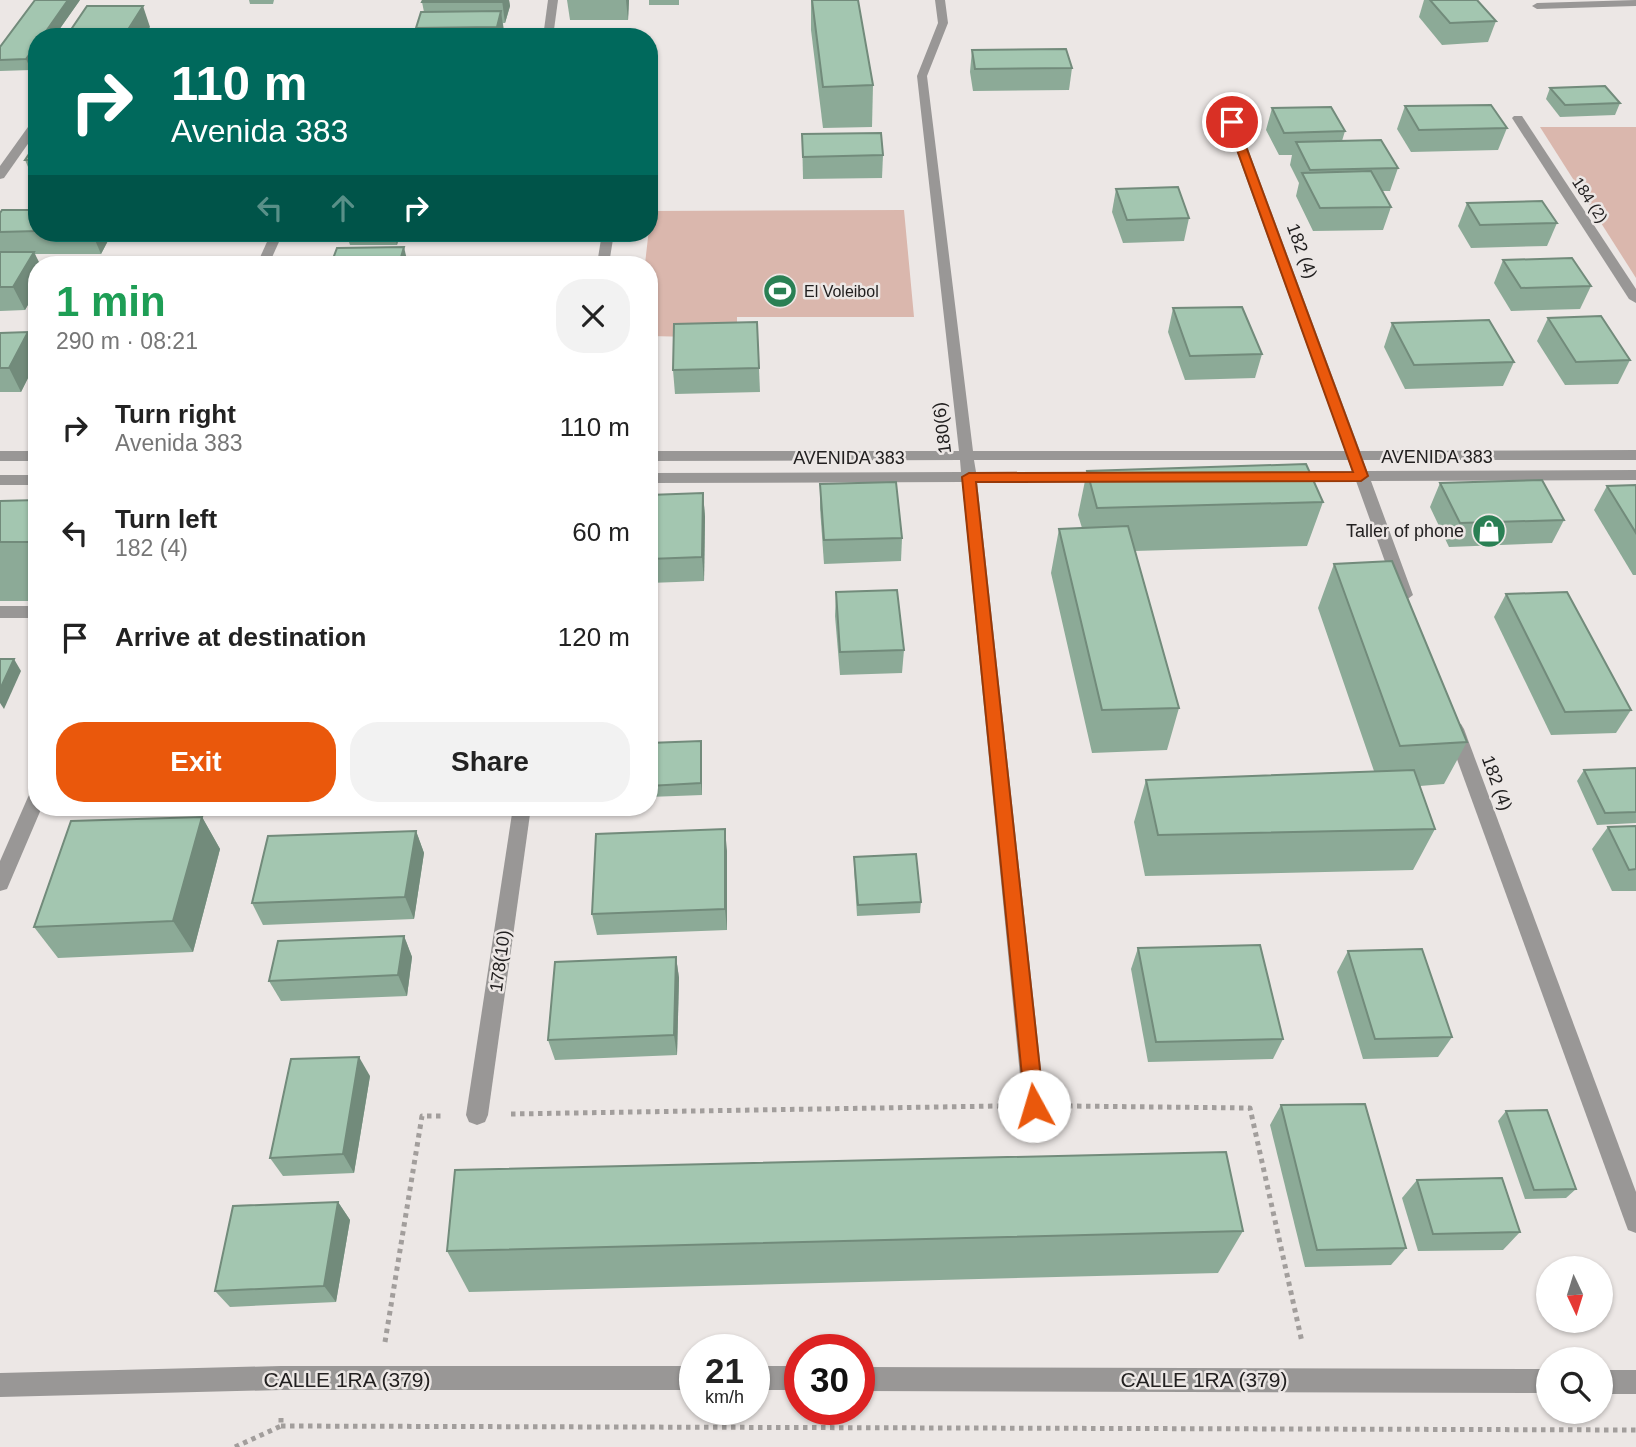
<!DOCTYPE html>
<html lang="en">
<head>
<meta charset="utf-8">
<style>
  :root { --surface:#fff; --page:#f2f2f2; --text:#222; --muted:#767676; --accent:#ea580c }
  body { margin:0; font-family:Helvetica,sans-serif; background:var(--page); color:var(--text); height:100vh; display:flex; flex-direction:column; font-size:26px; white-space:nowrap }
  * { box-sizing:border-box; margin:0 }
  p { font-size:23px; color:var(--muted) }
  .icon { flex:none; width:38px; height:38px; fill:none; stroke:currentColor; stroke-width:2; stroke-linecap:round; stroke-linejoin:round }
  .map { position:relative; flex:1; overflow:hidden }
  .drawer { position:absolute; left:28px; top:256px; width:630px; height:560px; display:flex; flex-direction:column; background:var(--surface); border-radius:28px; box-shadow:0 2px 5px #0004 }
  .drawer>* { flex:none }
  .banner { position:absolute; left:28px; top:28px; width:630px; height:214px; border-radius:28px; box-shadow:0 2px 5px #0004; background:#00695c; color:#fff; overflow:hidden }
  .needle { width:46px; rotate:176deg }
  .buttons { position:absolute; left:1536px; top:1256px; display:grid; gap:14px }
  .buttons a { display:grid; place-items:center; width:77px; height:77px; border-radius:50%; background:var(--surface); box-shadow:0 2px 5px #0004; font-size:35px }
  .speed { position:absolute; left:679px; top:1334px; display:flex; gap:14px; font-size:35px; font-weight:700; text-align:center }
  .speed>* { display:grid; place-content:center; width:91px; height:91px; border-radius:50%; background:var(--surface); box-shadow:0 2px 5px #0004; line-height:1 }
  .speed small { font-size:18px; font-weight:400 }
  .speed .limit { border:10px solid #d22; background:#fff; color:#111 }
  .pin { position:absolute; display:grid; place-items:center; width:60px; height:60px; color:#fff; margin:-30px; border:4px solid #fff; border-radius:50%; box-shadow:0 2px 7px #0007 }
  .me { position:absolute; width:77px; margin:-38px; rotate:354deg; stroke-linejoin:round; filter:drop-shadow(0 0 5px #0008) }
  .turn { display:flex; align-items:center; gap:24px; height:147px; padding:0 28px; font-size:32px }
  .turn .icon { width:91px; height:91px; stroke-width:2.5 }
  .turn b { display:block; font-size:49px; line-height:60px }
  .lanes { display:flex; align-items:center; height:66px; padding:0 28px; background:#0003; justify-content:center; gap:35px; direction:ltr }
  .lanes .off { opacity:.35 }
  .round { display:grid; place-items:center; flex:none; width:74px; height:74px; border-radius:28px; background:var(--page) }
  .overview { display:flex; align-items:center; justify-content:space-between; height:119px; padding:0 28px }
  h1 { font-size:42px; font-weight:800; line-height:52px; color:#1e9e55 }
  .primary-button { display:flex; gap:14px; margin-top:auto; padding:14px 28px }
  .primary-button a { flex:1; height:80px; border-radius:28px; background:var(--accent); color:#fff; font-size:28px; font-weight:800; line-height:80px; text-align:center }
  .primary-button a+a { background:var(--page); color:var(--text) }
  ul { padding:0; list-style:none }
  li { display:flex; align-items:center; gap:21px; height:105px; padding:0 28px }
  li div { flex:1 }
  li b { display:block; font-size:26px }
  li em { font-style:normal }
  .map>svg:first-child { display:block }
  .green { fill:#dab7ad }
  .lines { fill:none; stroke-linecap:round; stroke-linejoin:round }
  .path { stroke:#a29e9c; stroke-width:5; stroke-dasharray:4.5 4.5; stroke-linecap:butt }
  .service { fill:#999796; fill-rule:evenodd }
  .minor { fill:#999796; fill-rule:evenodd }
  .wall { fill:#8caa97 }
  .shaded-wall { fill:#728b7b }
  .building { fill:#a3c6b0; stroke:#728b7b; stroke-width:2 }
  .route { fill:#ea580c; stroke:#983908; stroke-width:2 }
  .labels { text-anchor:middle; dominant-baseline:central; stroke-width:5; stroke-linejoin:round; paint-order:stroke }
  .far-street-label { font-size:16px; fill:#222020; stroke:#ece7e5 }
  .far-poi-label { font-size:16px; fill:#222020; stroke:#ece7e5; text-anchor:start }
  .street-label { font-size:18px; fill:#222020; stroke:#ece7e5 }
  .poi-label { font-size:18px; fill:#222020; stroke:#ece7e5; text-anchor:end }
  .near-street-label { font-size:21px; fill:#222020; stroke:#ece7e5 }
</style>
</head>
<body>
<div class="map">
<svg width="1636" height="1447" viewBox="0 0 1636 1447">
  <rect width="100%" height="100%" fill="#ece7e5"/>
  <!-- green -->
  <g class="green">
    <path d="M1540,127H1636V278Z"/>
    <path d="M904,210L914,317H737V338L649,336V264H645L651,211Z"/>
  </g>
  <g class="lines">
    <!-- path -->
    <g class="path">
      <path d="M1068,1106L1250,1108L1302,1342"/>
      <path d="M511,1114L999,1106"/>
      <path d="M385,1342L422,1116H443"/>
      <path d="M281,1426L1636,1430"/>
      <path d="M235,1447L281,1426V1415"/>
    </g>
    <!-- service -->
    <path class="service" d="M1636,0V6L1537,9L1532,6L1537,3Z"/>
    <!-- minor -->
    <g class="minor">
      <path d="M548,0H558L553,37H543Z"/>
      <path d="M935,0H945L948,23L927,76L973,451H1345L1226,122L1232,119L1238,122L1360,451L1636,450V460H1363L1367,471L1636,470V480L1371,481L1413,595L1405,601L1397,595L1356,481H1290L1283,476L1290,471H1352L1348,460H974L976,472H1108L1115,477L1108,482H977L1045,1106L1042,1113L1034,1116L1026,1113L1023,1106L962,482L649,483V473L961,472L960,460L649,461V451H959L917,76L938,23Z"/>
      <path d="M1514,116H1522L1636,289V303L1629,299L1512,118Z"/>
      <path d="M37,119V131L4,178L0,179V166L33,120Z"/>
      <path d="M271,233H283L269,264H257Z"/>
      <path d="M602,233H614L609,264H597Z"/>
      <rect x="0" y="451" width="37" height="10"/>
      <rect x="0" y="475" width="37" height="10"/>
      <rect x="0" y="606" width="37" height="12"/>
      <path d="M1455,722L1461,724L1464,729L1636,1192V1233L1628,1230L1625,1222L1446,729L1449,724Z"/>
      <path d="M37,790V807H42L7,889L0,891V861L28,797L31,792Z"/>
      <path d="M513,807H531L488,1115L485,1122L477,1125L469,1122L466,1115Z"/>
      <path d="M281,1366H695V1390H281L0,1397V1373Z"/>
      <rect x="754" y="1366" width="46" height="24"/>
      <path d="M859,1367L1549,1369V1393L859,1391Z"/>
      <rect x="1601" y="1370" width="35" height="24"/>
    </g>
  </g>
  <!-- wall -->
  <g class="wall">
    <path d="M80,0L54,37H37V62L31,70L0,71V47Z"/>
    <path d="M249,0H274L273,4H250Z"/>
    <path d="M423,0H509L510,6L505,23H503L504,33L503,37H418L416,28L424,12L422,2Z"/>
    <path d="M567,0H629L628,20H570Z"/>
    <rect x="649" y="0" width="30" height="5"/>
    <path d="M811,0H858L873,85L872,127L823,128L811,30Z"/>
    <path d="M1424,0H1477L1496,21L1488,42L1442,45L1419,17Z"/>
    <path d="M972,50L1072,68L1069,90L973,91L970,72Z"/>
    <path d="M1550,88L1620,103L1615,115L1560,117L1546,99Z"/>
    <path d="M1405,106L1507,128L1498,150L1411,152L1397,129Z"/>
    <path d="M1272,108L1345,131L1342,141L1398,168L1390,191H1382L1391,207L1383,230L1313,231L1296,196L1299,183L1290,165L1292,155H1279L1266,130Z"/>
    <path d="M802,134L883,155L882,178L803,179Z"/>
    <path d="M37,142V183H35L25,160Z"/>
    <path d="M1116,189L1189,218L1184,241L1123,243L1112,212Z"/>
    <path d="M1467,203L1557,223L1547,246L1471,248L1458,226Z"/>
    <path d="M37,210V233H112L101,254H35L37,264V289L25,310L0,311V213Z"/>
    <path d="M346,233H400L397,245H350Z"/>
    <path d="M1503,260L1591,286L1580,309L1511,311L1494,283Z"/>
    <path d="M1173,308L1262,354L1255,378L1185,380L1168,332Z"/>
    <path d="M1548,318L1630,360L1618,384L1565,385L1537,341Z"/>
    <path d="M757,322L760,392L675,394L673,370Z"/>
    <path d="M1392,323L1514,362L1503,386L1405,389L1384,347Z"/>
    <path d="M28,332L37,350V360L21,392H0V333Z"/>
    <path d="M1087,471L1323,502L1307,546L1134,551L1179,708L1167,750L1092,753L1051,573L1059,529L1082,528L1078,515Z"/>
    <path d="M1440,483L1564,520L1552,543L1449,547L1430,507Z"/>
    <path d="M820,484L902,538L901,561L824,564L820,508Z"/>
    <path d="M1636,485V575H1633L1594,510L1607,486Z"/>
    <path d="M703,493L705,517L704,581L649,583V495Z"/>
    <path d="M37,500V601H0V501Z"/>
    <path d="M1334,564L1467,742L1444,784L1420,786L1435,829L1413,870L1145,876L1134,822L1146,780L1374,771L1318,608Z"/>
    <path d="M836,592L904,650L902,673L840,675L835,616Z"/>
    <path d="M1506,594L1631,710L1616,733L1551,735L1494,617Z"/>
    <path d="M649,743L702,753V795L649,797Z"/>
    <path d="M1636,768V823L1597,825L1577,781L1584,770Z"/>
    <path d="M202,817L220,849L193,952L58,958L34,927Z"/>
    <path d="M1636,826V891H1612L1592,849L1608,827Z"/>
    <path d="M416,831L424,853L414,919L263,925L252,903Z"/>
    <path d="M727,851V930L597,935L592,914Z"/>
    <path d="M854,857L921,902L920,913L857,916L854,868Z"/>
    <path d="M404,936L412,957L407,996L281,1001L269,981Z"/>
    <path d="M1138,948L1283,1039L1273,1059L1148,1062L1131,969Z"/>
    <path d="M1348,951L1452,1037L1438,1057L1363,1059L1337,972Z"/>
    <path d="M676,957L679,978L677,1055L555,1060L548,1040Z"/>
    <path d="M370,1076L354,1173L283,1176L270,1158Z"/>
    <path d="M1281,1105L1406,1248L1391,1265L1305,1267L1270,1125Z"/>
    <path d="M1506,1111L1576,1189L1566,1198L1525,1199L1498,1121Z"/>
    <path d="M1417,1180L1520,1232L1503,1250L1418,1251L1402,1198Z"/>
    <path d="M338,1202L350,1220L336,1302L230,1307L215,1291Z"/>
    <path d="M1243,1231L1218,1273L469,1292L447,1251Z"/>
  </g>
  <!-- shaded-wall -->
  <g class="shaded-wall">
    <path d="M68,0H80L54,37H42Z"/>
    <path d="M502,0H509L510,6L505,23Z"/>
    <path d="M626,0H629L628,20Z"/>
    <path d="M143,6L150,27L144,37H124Z"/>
    <path d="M501,11L504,33L503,37H498L497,27Z"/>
    <path d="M37,44V62L31,70L26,59Z"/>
    <path d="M92,233H112L101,254Z"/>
    <path d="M394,233H400L397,245Z"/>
    <path d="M404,247L408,264H399Z"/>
    <path d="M34,252L40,264H37V289L25,310L13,287Z"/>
    <path d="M28,332L37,350V360L21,392L9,368Z"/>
    <path d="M703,493L705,517L704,581L702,557Z"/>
    <path d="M14,659L21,671L4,709L0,703V689Z"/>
    <path d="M701,741L702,753V795L701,783Z"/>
    <path d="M202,817L220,849L193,952L173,921Z"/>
    <path d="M725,829L727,851V930L725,909Z"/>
    <path d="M416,831L424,853L414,919L405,897Z"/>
    <path d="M404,936L412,957L407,996L398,975Z"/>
    <path d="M676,957L679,978L677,1055L674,1035Z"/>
    <path d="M359,1057L370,1076L354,1173L343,1154Z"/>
    <path d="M338,1202L350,1220L336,1302L324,1286Z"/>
  </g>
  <!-- building -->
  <g class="building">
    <path d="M35,0H68L42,37H37V44L26,59L0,60V47Z"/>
    <path d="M423,0H502V2H422Z"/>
    <path d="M812,0H858L873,85L823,87Z"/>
    <path d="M1430,0H1477L1496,21L1450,23Z"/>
    <path d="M87,6H143L124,36L66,37Z"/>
    <path d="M501,11L497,27L416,28L421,12Z"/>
    <path d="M1066,49L1072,68L975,69L972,50Z"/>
    <path d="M1605,86L1620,103L1565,105L1550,88Z"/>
    <path d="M1491,105L1507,128L1419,130L1405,106Z"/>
    <path d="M1331,107L1345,131L1284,133L1272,108Z"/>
    <path d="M881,133L883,155L803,157L802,134Z"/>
    <path d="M1381,140L1398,168L1310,170L1296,142Z"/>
    <path d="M37,142V160H25Z"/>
    <path d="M1371,171L1391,207L1320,208L1302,173Z"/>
    <path d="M1178,187L1189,218L1127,220L1116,189Z"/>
    <path d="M1542,201L1557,223L1480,225L1467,203Z"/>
    <path d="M2,210H37V231L0,232V213Z"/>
    <path d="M404,247L399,264H331L337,248Z"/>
    <path d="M0,252H34L13,287H0Z"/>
    <path d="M1572,258L1591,286L1521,288L1503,260Z"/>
    <path d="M1242,307L1262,354L1190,356L1173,308Z"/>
    <path d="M1601,316L1630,360L1576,362L1548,318Z"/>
    <path d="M1489,320L1514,362L1414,365L1392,323Z"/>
    <path d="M757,322L759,368L673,370L674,324Z"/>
    <path d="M28,332L9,368H0V333Z"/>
    <path d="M1306,464L1323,502L1097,508L1087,471Z"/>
    <path d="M1542,480L1564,520L1460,523L1440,483Z"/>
    <path d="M896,482L902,538L824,540L820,484Z"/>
    <path d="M1636,485V533L1607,486Z"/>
    <path d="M703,493L702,557L649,559V495Z"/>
    <path d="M37,500V542H0V501Z"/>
    <path d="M1128,526L1179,708L1102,710L1059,529Z"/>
    <path d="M1392,561L1467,742L1400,746L1334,564Z"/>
    <path d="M897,590L904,650L840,652L836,592Z"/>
    <path d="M1567,592L1631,710L1565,712L1506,594Z"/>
    <path d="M0,659H14L0,689Z"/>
    <path d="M701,741V783L649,786V743Z"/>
    <path d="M1636,768V812L1605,813L1584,770Z"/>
    <path d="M1414,770L1435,829L1158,835L1146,780Z"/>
    <path d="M202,817L173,921L34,927L71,821Z"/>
    <path d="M1636,826V869L1629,870L1608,827Z"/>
    <path d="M725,829V909L592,914L596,834Z"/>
    <path d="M416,831L405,897L252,903L268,836Z"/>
    <path d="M916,854L921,902L858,905L854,857Z"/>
    <path d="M404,936L398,975L269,981L278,941Z"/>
    <path d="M1260,945L1283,1039L1156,1042L1138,948Z"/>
    <path d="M1422,949L1452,1037L1375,1039L1348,951Z"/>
    <path d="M676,957L674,1035L548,1040L555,962Z"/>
    <path d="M359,1057L343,1154L270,1158L291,1059Z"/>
    <path d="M1365,1104L1406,1248L1317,1250L1281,1105Z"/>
    <path d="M1547,1110L1576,1189L1534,1190L1506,1111Z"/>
    <path d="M1226,1152L1243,1231L447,1251L455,1170Z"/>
    <path d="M1502,1178L1520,1232L1433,1234L1417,1180Z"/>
    <path d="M338,1202L324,1286L215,1291L233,1206Z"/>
  </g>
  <!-- route -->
  <path class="route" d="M1228,119L1237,122L1368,476L1361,481L976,482L1044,1106L1041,1112L1034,1115L1028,1112L1025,1106L962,477L969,473L1353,472L1227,122Z"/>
  <!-- icons -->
  <defs>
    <g id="stadium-disc" transform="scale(1.75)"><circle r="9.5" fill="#2a8054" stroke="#ece7e5"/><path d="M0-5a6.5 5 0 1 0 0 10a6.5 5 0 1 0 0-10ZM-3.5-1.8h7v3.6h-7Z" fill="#fff"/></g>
    <g id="shop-disc" transform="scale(1.75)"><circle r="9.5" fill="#2a8054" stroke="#ece7e5"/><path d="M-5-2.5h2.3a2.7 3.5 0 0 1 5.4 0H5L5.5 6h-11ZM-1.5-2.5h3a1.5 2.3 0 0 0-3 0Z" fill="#fff"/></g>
  </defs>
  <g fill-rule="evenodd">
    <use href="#stadium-disc" x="780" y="291"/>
    <use href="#shop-disc" x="1489" y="531"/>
  </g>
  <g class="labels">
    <!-- far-street labels -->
    <g class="far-street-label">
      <text transform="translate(1590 200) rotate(57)">184 (2)</text>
    </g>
    <!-- far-poi labels -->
    <g class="far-poi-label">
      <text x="804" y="291">El Voleibol</text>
    </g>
    <!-- street labels -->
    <g class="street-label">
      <text transform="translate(1302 251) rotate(70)">182 (4)</text>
      <text transform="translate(942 428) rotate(-97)">180(6)</text>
      <text x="1437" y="457">AVENIDA 383</text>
      <text x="849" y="458">AVENIDA 383</text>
      <text transform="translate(1497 783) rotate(70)">182 (4)</text>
      <text transform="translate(500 961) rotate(-82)">178(10)</text>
    </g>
    <!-- poi labels -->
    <g class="poi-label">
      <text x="1464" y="531">Taller of phone</text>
    </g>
    <!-- near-street labels -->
    <g class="near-street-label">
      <text x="347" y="1379">CALLE 1RA (379)</text>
      <text x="1204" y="1379">CALLE 1RA (379)</text>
    </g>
  </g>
</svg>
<div class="buttons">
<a><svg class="needle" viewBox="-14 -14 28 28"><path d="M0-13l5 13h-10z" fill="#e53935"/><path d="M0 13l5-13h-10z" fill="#767676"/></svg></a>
<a><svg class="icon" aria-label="search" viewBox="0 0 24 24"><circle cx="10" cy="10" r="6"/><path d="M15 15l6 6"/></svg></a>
</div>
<div class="speed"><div>21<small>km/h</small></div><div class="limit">30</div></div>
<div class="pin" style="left:1232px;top:122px;background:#d93025"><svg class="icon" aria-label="arrive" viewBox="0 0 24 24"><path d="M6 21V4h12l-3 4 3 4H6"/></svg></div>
<svg class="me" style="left:1034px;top:1106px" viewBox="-20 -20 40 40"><circle r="19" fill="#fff"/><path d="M0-13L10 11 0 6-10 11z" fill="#ea580c"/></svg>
<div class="banner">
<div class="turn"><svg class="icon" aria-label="right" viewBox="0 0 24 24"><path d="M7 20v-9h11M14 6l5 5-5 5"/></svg><div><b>110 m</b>Avenida 383</div></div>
<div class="lanes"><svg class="icon off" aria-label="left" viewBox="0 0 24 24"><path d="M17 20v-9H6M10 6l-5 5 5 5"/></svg><svg class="icon off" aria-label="ahead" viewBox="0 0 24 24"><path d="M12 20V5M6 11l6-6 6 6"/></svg><svg class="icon" aria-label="right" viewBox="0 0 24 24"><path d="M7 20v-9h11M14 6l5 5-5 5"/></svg></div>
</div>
<section class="drawer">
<div class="overview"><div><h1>1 min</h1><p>290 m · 08:21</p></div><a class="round"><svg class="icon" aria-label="close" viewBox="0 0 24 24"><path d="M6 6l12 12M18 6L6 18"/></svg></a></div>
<ul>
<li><svg class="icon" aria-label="right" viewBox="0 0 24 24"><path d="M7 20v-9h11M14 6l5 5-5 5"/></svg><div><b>Turn right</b><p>Avenida 383</p></div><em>110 m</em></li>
<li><svg class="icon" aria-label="left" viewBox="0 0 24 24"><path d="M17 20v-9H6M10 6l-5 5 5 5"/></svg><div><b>Turn left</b><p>182 (4)</p></div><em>60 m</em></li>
<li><svg class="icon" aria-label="arrive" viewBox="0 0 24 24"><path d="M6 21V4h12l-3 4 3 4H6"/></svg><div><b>Arrive at destination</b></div><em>120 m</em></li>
</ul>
<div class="primary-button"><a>Exit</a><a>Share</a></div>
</section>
</div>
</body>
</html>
